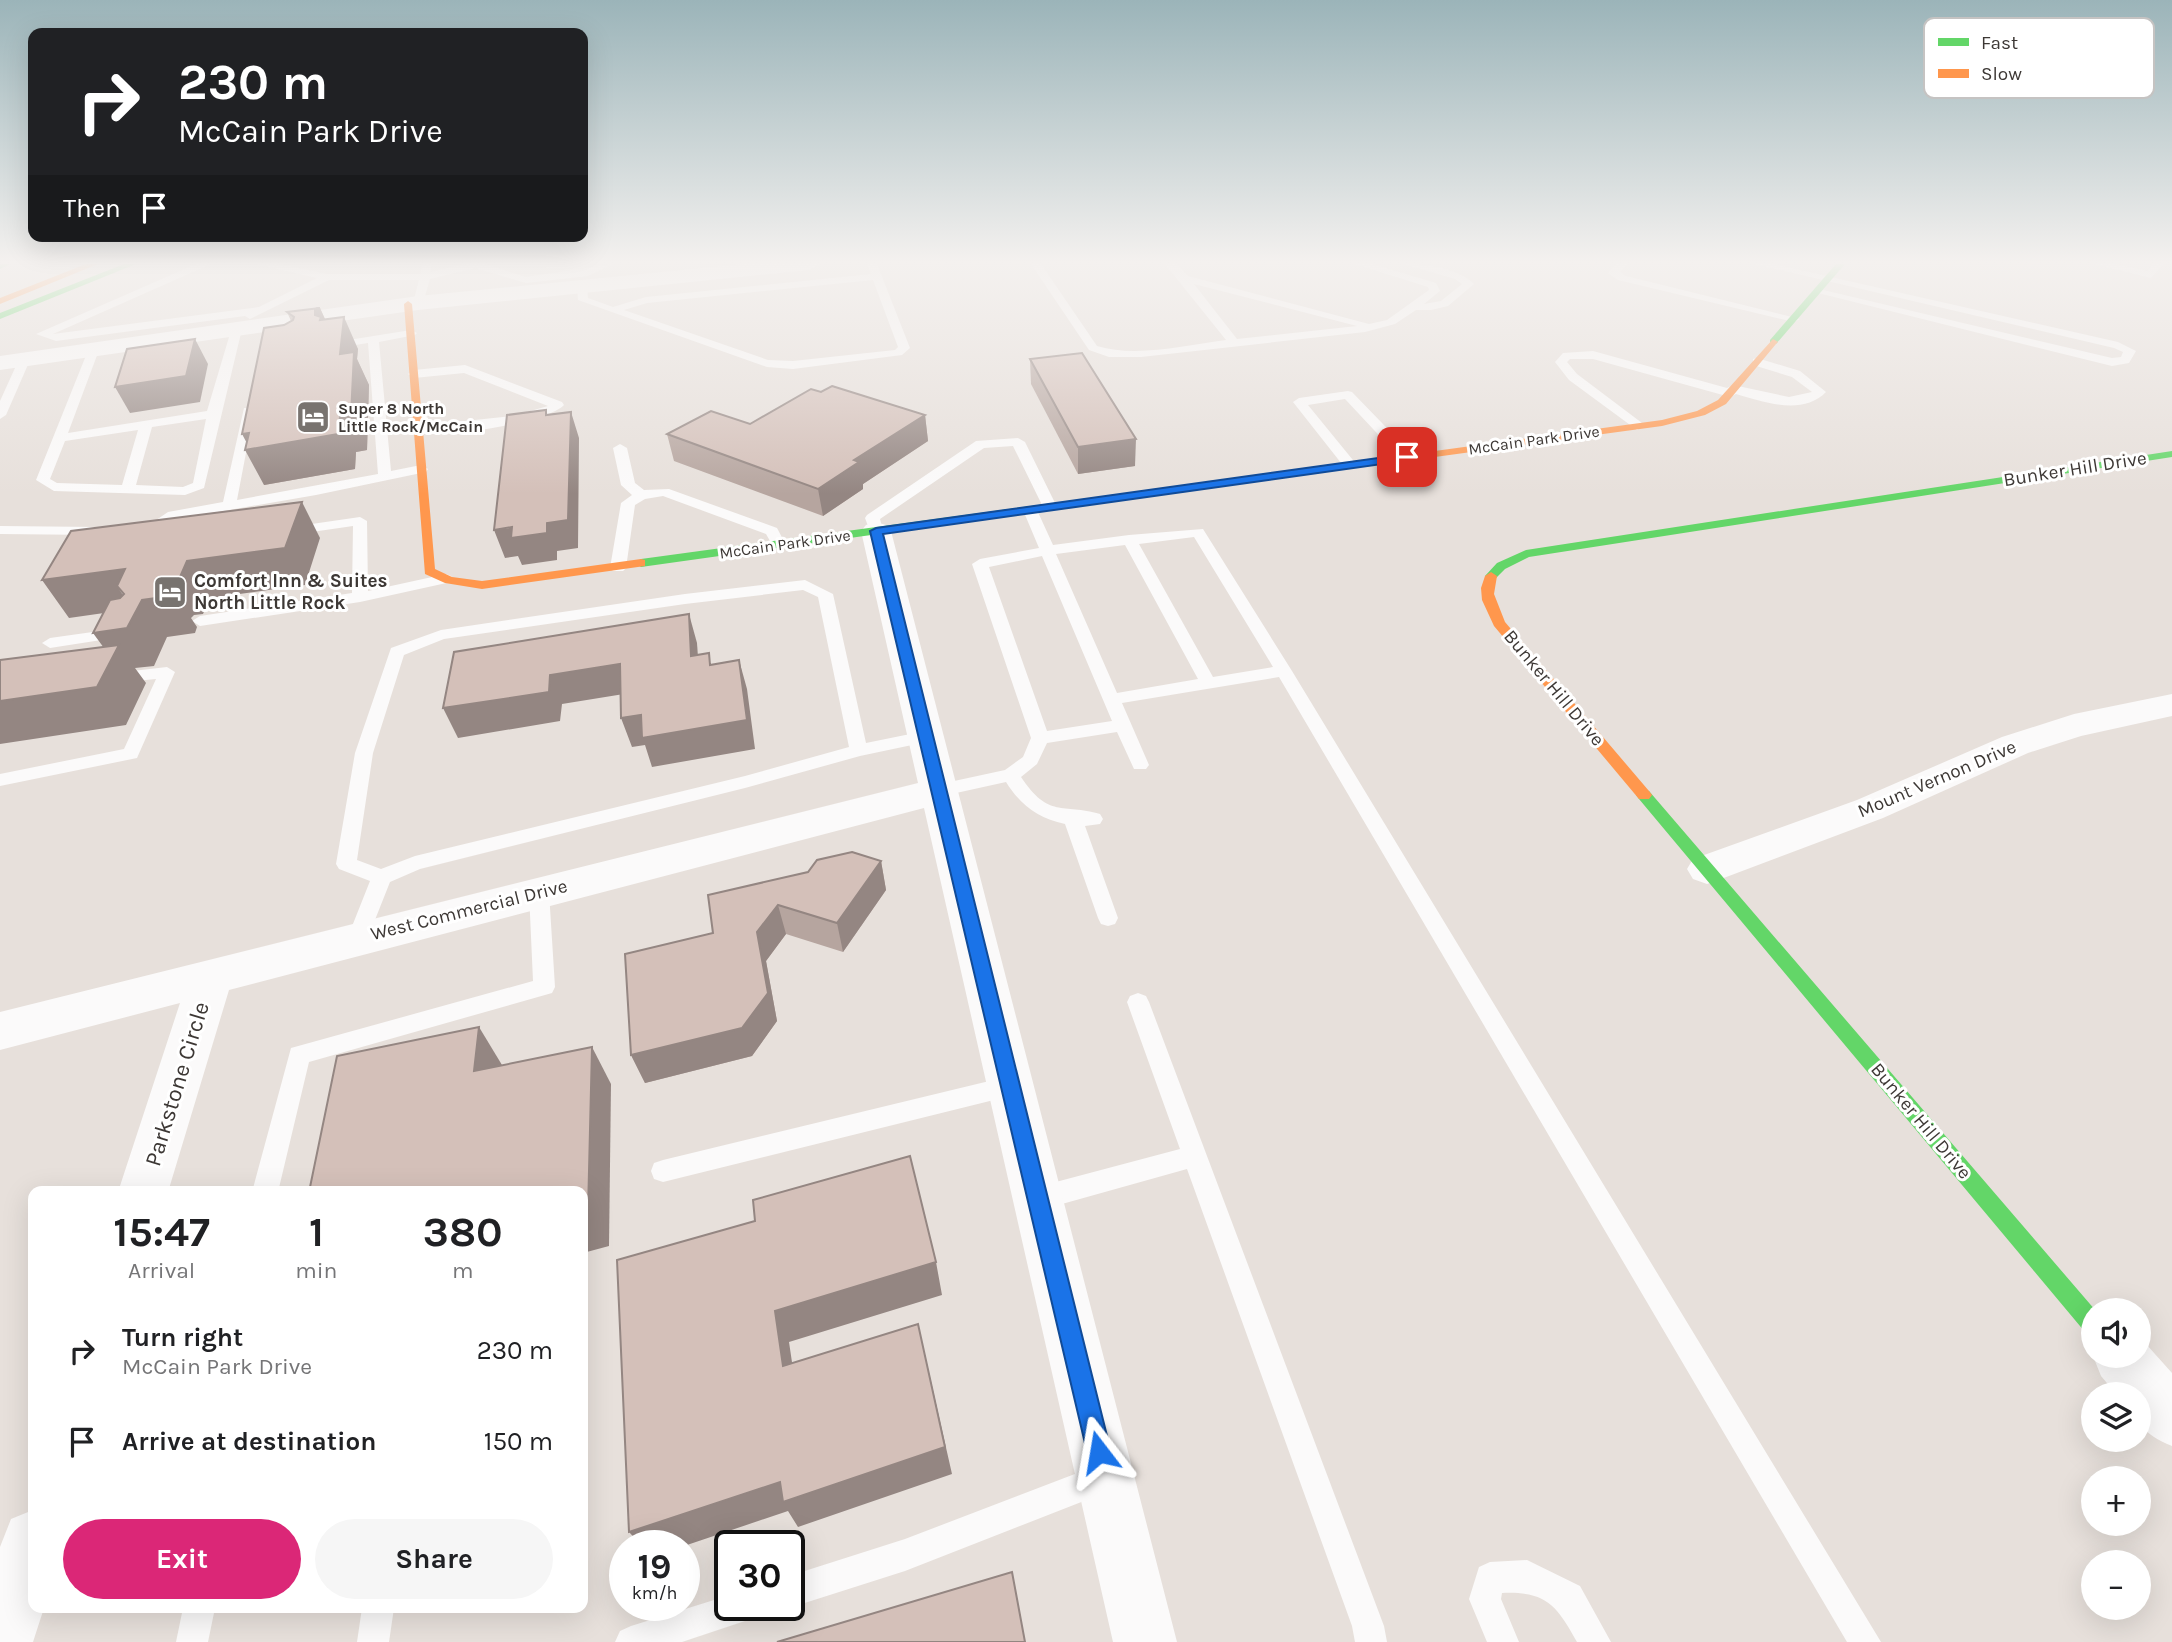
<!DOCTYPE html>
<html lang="en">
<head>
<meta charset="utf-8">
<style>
  :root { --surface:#fff; --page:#f6f6f6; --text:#202124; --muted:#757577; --accent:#db2777 }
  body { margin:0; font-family:Karla,sans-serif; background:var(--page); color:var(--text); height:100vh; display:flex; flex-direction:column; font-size:26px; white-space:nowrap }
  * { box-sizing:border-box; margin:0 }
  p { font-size:23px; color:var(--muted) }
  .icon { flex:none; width:38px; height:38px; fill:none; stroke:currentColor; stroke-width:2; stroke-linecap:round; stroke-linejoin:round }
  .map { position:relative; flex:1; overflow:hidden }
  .details { position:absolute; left:28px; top:1186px; width:560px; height:427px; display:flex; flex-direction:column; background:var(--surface); border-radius:14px; box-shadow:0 7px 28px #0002 }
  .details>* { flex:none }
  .top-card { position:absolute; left:28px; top:28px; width:560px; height:214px; border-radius:14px; box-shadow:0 7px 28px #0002; background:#202124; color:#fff; overflow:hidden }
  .buttons { position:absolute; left:2081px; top:1298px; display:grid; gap:14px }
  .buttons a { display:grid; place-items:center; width:70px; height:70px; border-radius:50%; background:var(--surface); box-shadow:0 7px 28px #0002; font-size:35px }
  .speed { position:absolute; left:609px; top:1530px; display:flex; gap:14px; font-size:35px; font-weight:700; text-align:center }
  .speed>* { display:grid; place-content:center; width:91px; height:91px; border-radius:50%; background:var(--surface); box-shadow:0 7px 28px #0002; line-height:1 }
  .speed small { font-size:18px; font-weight:400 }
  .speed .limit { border:4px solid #111; border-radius:10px; background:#fff; color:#111 }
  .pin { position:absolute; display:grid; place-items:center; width:60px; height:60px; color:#fff; margin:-30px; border-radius:14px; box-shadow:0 4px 10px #0006 }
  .me { position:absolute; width:77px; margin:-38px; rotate:346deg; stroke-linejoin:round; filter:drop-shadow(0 0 5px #0008) }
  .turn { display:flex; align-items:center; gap:24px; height:147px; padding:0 35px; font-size:32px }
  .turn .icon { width:91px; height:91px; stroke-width:2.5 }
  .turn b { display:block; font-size:49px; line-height:60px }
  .then { display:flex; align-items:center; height:66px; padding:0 35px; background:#0003; gap:14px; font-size:26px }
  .eta { display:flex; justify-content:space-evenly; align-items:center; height:119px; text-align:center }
  .eta b { font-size:42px; font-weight:700; line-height:49px }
  .action { display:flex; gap:14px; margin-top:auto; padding:14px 35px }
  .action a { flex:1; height:80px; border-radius:42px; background:var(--accent); color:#fff; font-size:28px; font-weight:700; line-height:80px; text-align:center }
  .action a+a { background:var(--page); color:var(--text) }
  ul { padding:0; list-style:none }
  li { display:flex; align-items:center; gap:21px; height:91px; padding:0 35px }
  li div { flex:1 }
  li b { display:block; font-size:26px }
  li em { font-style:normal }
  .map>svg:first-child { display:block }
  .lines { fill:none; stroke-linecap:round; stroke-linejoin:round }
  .lane { fill:#fbfafa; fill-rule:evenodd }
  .street { fill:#fbfafa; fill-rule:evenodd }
  .fast { fill:#63d668; fill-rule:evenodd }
  .slow { fill:#ff974d; fill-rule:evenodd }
  .wall { fill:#b6a59f }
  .shaded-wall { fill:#948682 }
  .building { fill:#d4c0b9; stroke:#948682; stroke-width:2 }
  .route { fill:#1a73e8; stroke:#114b97; stroke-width:2 }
  .labels { text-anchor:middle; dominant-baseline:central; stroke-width:6; stroke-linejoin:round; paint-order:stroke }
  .far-poi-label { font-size:16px; font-weight:bold; fill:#3d3835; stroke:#fff; text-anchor:start }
  .far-street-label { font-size:16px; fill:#3d3835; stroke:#fff }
  .street-label { font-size:19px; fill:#3d3835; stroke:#fff }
  .poi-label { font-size:19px; font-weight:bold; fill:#3d3835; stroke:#fff; text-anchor:start }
  .near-street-label { font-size:23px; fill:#3d3835; stroke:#fff }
  .key { fill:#fff; stroke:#c5c3c2; stroke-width:2 }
  .key-label { font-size:19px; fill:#3d3835 }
</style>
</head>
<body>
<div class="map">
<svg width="2172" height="1642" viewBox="0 0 2172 1642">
  <rect width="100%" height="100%" fill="#e7e0db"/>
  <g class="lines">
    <!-- lane -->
    <g class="lane">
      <path d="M196,264H211L53,334L259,307L317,278L256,264H279L327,274H420L423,264H431V272L464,264H485L526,277L613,264L588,276L526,283L475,268L430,279L423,303L418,306L413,303L419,280H329L250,319L245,316L56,341L36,334Z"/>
      <path d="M867,264H877L910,348L902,355L793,369L767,367L578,300L577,287L582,284L587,287L588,298L613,307L646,297L871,274ZM873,280L898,347L895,350L793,361L768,360L624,310L647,303Z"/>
      <path d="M1031,264H1041L1097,346C1136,358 1186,345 1226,340L1165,264H1176L1188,276L1369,324L1387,320L1429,290L1428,287L1355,264H1372L1436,283L1440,291L1424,304L1441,301L1462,284L1455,279L1404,264C1427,264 1458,268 1474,284L1448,306L1431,310H1416L1395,324L1365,332L1141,357H1109L1089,350ZM1194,284L1357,326L1237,339Z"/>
      <path d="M1617,264H1628L1620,272L1626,276L1800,319L1794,322L1618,280L1608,273Z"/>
      <path d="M1754,264H1774L2118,342L2136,351L2129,363L2112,366L1814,292L1819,289L2112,358L2121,357L2123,352L2114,348Z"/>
      <path d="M2094,264H2115L2148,271L2153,264H2164L2151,278Z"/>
      <path d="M232,327L242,329L204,488L185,495L54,491L36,480L89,348L99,350L68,433L207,411ZM206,419L193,483L183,487L136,485L152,427ZM138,430L122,485L57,483L50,479L65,441Z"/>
      <path d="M411,330L417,333L415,335L379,342L391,471L421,465L428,469L426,472L316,495L177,519L153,535H143L141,532L143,529L168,512L223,502L244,408H252L254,411L237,500L378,474L368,343L336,348L330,345L336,342Z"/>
      <path d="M1593,351L1727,388L1733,385L1789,397L1812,392L1792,377L1753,365V359L1757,358L1800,371L1826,392C1803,416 1763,402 1736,394L1730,397L1593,359H1570L1567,362L1577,374L1642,423L1643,426L1637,430L1569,380L1555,362L1563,353Z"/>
      <path d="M20,357L30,360L6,415L0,419V401Z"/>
      <path d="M465,365L562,402L564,405C546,424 440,438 413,433L412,430L418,426L513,416L548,406L464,373L414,378L408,374L414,370Z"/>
      <path d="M1348,391L1352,392L1412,454V460H1402L1345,399L1308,405L1357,465L1350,469L1345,468L1293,402L1299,398Z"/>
      <path d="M1018,438L1025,442L1057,507L1055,510L1050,511L1043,507L1013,446L984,448L880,519L883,531L881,534H871L865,518L867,515L976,441Z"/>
      <path d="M620,444L627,448L635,483L644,490L669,489L777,528L786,545L779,549L774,548L766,534L663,496L645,499L635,505L626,568L623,571H613L610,568L621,503L632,495L621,485L613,448Z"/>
      <path d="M1030,506L1037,510L1053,545L1129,535L1203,529L1292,671L1881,1642H1847L1279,677L1122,703L1149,765L1146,769H1134L1117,732L1047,743L1037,764L1021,777C1049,819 1062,803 1100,814L1103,819L1100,824L1085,826L1118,918L1115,924L1108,926L1101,924L1098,918L1065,824C1038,818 1021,806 1006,782L938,797L931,796L929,791L931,786L1005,770L1023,757L1031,738L972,564L980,559L1039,548L1023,510ZM1194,537L1273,667L1213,677L1139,544ZM1125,545L1198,679L1117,693L1056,554ZM1042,556L1112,721L1047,731L989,567Z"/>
      <path d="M360,517L367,521L368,591L446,574L451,576L454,579L451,582L360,602L200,626L192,621L200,616L352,593L353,526L291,535L284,531L291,527Z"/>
      <path d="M0,526L97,527L104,531L97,535L0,534Z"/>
      <path d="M805,580L833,594L866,743L925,731L931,733L934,737L931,741L860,756L745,788L420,869L390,882L365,945L358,947L351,945L347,939L370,881L339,869L336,864L355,753L391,648L441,630L685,594ZM803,590L818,597L849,747L745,776L415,856L381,869L357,860L373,753L404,655L444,639L685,604Z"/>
      <path d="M121,628L127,630L129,633L127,636L50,648L42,643L50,638Z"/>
      <path d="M167,667L175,672L137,758L0,786V774L124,749L156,679L115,683L107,678L115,673Z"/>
      <path d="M539,884L546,887L549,892L555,987L552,993L309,1062L278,1192H252L291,1048L533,981L529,892L532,887Z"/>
      <path d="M1138,993L1146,996L1149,1002L1384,1626L1387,1642H1355L1352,1626L1187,1169L1037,1211L1028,1207L1024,1199L1028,1191L1037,1187L1180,1149L1127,1002L1130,996Z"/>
      <path d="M1010,1076L1018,1079L1022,1086L1018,1093L1010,1096L663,1182L654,1179L651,1171L654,1163L663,1160Z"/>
      <path d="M1101,1464L1112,1468L1116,1479L1112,1490L905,1571L789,1608L782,1605H789V1576L905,1539Z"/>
      <path d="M1527,1560L1580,1586L1611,1642H1577C1557,1606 1547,1591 1502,1593L1501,1599L1519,1642H1487L1469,1599L1479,1567L1490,1562Z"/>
      <path d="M730,1595V1605H765L760,1616L682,1642H615L620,1631L631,1626Z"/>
      <path d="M183,1608H215L208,1642H176Z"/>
      <path d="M362,1608H394L389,1642H357Z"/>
    </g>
    <!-- street -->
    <g class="street">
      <path d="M743,264H819L809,270L418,310L0,370V356L418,296Z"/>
      <path d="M876,522L886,525L891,531L1177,1642H1113L924,808L229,990L168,1192H118L180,1003L0,1050V1012L918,783L861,531L866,525Z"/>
      <path d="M2172,694V716L2081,736L2028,753L1883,818L1721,879L1707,884L1693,879L1687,869L1693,859L1857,800L2002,737L2074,714Z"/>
      <path d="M2138,1335L2172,1373V1446C2142,1433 2138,1427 2138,1395H2117L2101,1376L2093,1356H2138Z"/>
      <path d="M33,1510V1608H44L33,1642H0V1547L11,1519Z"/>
    </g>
    <!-- fast -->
    <g class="fast">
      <path d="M0,264H10L0,269Z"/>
      <path d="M124,264H136L0,319V313Z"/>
      <path d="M1836,264H1845L1776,344H1770V340Z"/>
      <path d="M2172,451V457L1529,557L1505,569L1495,579H1487L1485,576L1497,563L1526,550Z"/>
      <path d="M1362,461L1366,462V466L641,567L635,563L641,559Z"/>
      <path d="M1644,790L1649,791L2096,1311H2093V1335L2085,1332L1639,799L1636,795L1639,791Z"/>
    </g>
    <!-- slow -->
    <g class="slow">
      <path d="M86,264H98L0,304V298Z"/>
      <path d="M408,301L412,304L435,569L452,577L482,581L641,559L645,560V566L482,589L445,583L425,574L404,304Z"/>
      <path d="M1773,339L1778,342L1776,344L1726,404L1705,415L1662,426L1362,467L1356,464L1362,461L1662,420L1697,411L1718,400Z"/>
      <path d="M1491,572L1497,576L1494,594L1505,622L1649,791L1652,795L1649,799H1639L1494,626L1482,600L1481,588L1485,576Z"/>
    </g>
  </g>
  <!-- wall -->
  <g class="wall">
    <path d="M320,308L325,319L358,349L357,359L369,385L367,450L356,452L355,469L264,485L291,321L287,312Z"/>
    <path d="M1030,359L1135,466L1078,474L1031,384Z"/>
    <path d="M821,392L925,415L928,441L863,484V489L823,516L674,461L667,434L750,424Z"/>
    <path d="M881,861L886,890L843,952L786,934L766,961L777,1021L752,1056L645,1083L631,1055L713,933Z"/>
  </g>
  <!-- shaded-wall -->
  <g class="shaded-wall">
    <path d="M320,308L334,340L315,315V309Z"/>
    <path d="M344,317L358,349L357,359L369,385L367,450L356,452L355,469L264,485L245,450L250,449L242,434L340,354Z"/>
    <path d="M195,339L208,364L200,402L130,413L115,387Z"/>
    <path d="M571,412L579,438L578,548L557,551V560L522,565L518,556L505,558L494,530L547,523Z"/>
    <path d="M925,415L928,441L863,484V489L823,516L818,489L854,460Z"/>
    <path d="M1136,439L1135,466L1078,474V447Z"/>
    <path d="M302,502L320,538L305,585L210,598L203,614L194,615L191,618L197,627L195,633L167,637L154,666L135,668L146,683L126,725L0,744V701L97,687L112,659L93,633L127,628L138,608L134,609L124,594L117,586L132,609L69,618L42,580L125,569L145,599L171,596L172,592L166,582L170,578L180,577L187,561L285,548Z"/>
    <path d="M689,614L697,643L700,685L691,656Z"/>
    <path d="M739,660L747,689L755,749L652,767L645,745L632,747L621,718Z"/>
    <path d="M620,664L630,693L562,704L560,721L458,738L443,708L550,675Z"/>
    <path d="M881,861L886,890L843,952L837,923Z"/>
    <path d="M778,905L786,934L766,961L777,1021L752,1056L645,1083L631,1055L757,932Z"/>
    <path d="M479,1027L502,1065L498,1108L474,1071Z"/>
    <path d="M592,1047L611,1084L609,1246L583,1253V1213Z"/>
    <path d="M936,1262L942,1295L789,1342L797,1396L783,1366L775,1311Z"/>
    <path d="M918,1324L952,1474L798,1527L788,1511L684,1546L641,1545L629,1532Z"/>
  </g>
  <!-- building -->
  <g class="building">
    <path d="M320,308L315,309V315L321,317L320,320L344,317L340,354L354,352L351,416L340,417L338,434L245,450L249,433L242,434L264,328L284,325L293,320L294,317L287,312Z"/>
    <path d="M195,339L186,376L115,387L127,349Z"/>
    <path d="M1082,353L1136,439L1078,447L1030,359Z"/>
    <path d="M832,386L925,415L854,460L859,462L818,489L667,434L711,411L750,424L811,389L821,392Z"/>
    <path d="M546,410V415L571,412L568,520L547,523V533L511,538L512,527L494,530L507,415Z"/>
    <path d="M302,502L285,548L187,561L180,577L170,578L166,582L173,590L171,596L142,600L127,628L93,633L110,600L120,598L124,594L117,586L125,569L42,580L71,531Z"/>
    <path d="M689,614L691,656L709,653L710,665L739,660L747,720L642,738L641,715L621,718L620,664L550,675L549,692L443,708L454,652Z"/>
    <path d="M119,645L97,687L0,701V660Z"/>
    <path d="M852,852L881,861L837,923L778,905L757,932L768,993L742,1028L631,1055L625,954L713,933L708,895L808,872L817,860Z"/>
    <path d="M479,1027L474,1071L592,1047L588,1212L583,1213V1192H309L337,1056Z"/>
    <path d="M910,1156L936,1262L775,1311L783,1366L918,1324L945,1447L783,1502L780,1482L629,1532L617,1260L755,1221L753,1200Z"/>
    <path d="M1012,1572L1025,1642H777Z"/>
  </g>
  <!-- sky -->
  <linearGradient id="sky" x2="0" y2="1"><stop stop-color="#9bb4b9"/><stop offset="0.53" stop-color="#f4f1ef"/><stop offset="1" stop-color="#f4f1ef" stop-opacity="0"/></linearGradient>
  <rect width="2172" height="494" fill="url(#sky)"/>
  <!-- route -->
  <path class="route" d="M1407,454L1411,455V460L883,534L1111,1452L1107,1461L1099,1464L1090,1461L1087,1452L870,531L876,528Z"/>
  <!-- icons -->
  <defs>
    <g id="hotel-square" transform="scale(1.75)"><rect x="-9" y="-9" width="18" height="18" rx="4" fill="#78736f" stroke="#fff"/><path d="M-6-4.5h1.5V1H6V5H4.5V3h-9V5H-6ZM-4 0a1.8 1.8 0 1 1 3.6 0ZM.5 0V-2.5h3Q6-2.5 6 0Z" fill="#fff"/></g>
  </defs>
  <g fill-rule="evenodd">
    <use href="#hotel-square" x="313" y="417"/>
    <use href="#hotel-square" x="170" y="592"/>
  </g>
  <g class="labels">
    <!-- far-poi labels -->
    <g class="far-poi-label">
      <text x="338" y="408">Super 8 North<tspan x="338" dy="18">Little Rock/McCain</tspan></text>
    </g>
    <!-- far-street labels -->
    <g class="far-street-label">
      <text transform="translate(1534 440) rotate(-8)">McCain Park Drive</text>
      <text transform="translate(785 544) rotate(-8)">McCain Park Drive</text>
    </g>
    <!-- street labels -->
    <g class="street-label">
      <text transform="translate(2075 469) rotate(-9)">Bunker Hill Drive</text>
      <text transform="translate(1554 688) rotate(50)">Bunker Hill Drive</text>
      <text transform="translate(1937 779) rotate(-23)">Mount Vernon Drive</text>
      <text transform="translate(469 910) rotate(-14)">West Commercial Drive</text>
      <text transform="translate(1921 1121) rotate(50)">Bunker Hill Drive</text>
    </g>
    <!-- poi labels -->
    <g class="poi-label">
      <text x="194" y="581">Comfort Inn &amp; Suites<tspan x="194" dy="22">North Little Rock</tspan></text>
    </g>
    <!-- near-street labels -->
    <g class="near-street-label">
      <text transform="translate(177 1084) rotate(-73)">Parkstone Circle</text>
    </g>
  </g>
  <!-- legend -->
  <rect x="1924" y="18" width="230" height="80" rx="10" class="key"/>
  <rect x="1938" y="38" width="31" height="8" fill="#63d668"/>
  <rect x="1938" y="69" width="31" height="9" fill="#ff974d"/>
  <g class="key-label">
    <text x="1981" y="49">Fast</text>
    <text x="1981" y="80">Slow</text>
  </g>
</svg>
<div class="buttons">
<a><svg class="icon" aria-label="sound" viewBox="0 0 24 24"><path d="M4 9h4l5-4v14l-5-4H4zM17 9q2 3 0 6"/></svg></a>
<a><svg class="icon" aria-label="layers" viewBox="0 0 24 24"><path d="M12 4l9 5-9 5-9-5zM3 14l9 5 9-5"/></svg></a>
<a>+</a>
<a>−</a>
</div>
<div class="speed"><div>19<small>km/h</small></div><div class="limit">30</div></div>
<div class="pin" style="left:1407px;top:457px;background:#d93025"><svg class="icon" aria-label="arrive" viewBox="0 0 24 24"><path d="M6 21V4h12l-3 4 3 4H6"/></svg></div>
<svg class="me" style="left:1099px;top:1452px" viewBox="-20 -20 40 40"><path d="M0-17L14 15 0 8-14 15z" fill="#1a73e8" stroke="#fff" stroke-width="4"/></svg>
<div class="top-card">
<div class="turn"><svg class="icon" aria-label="right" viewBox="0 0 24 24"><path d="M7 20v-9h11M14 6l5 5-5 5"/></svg><div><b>230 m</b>McCain Park Drive</div></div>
<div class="then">Then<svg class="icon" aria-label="arrive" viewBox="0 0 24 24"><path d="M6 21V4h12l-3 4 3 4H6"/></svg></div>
</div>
<section class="details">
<div class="eta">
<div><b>15:47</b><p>Arrival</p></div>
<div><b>1</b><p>min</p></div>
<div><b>380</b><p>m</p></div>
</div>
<ul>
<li><svg class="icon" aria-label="right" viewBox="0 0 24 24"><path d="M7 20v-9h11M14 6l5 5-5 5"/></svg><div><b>Turn right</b><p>McCain Park Drive</p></div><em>230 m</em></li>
<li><svg class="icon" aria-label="arrive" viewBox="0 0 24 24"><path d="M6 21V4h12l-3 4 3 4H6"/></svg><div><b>Arrive at destination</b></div><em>150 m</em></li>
</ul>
<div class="action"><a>Exit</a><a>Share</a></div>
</section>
</div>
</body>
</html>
